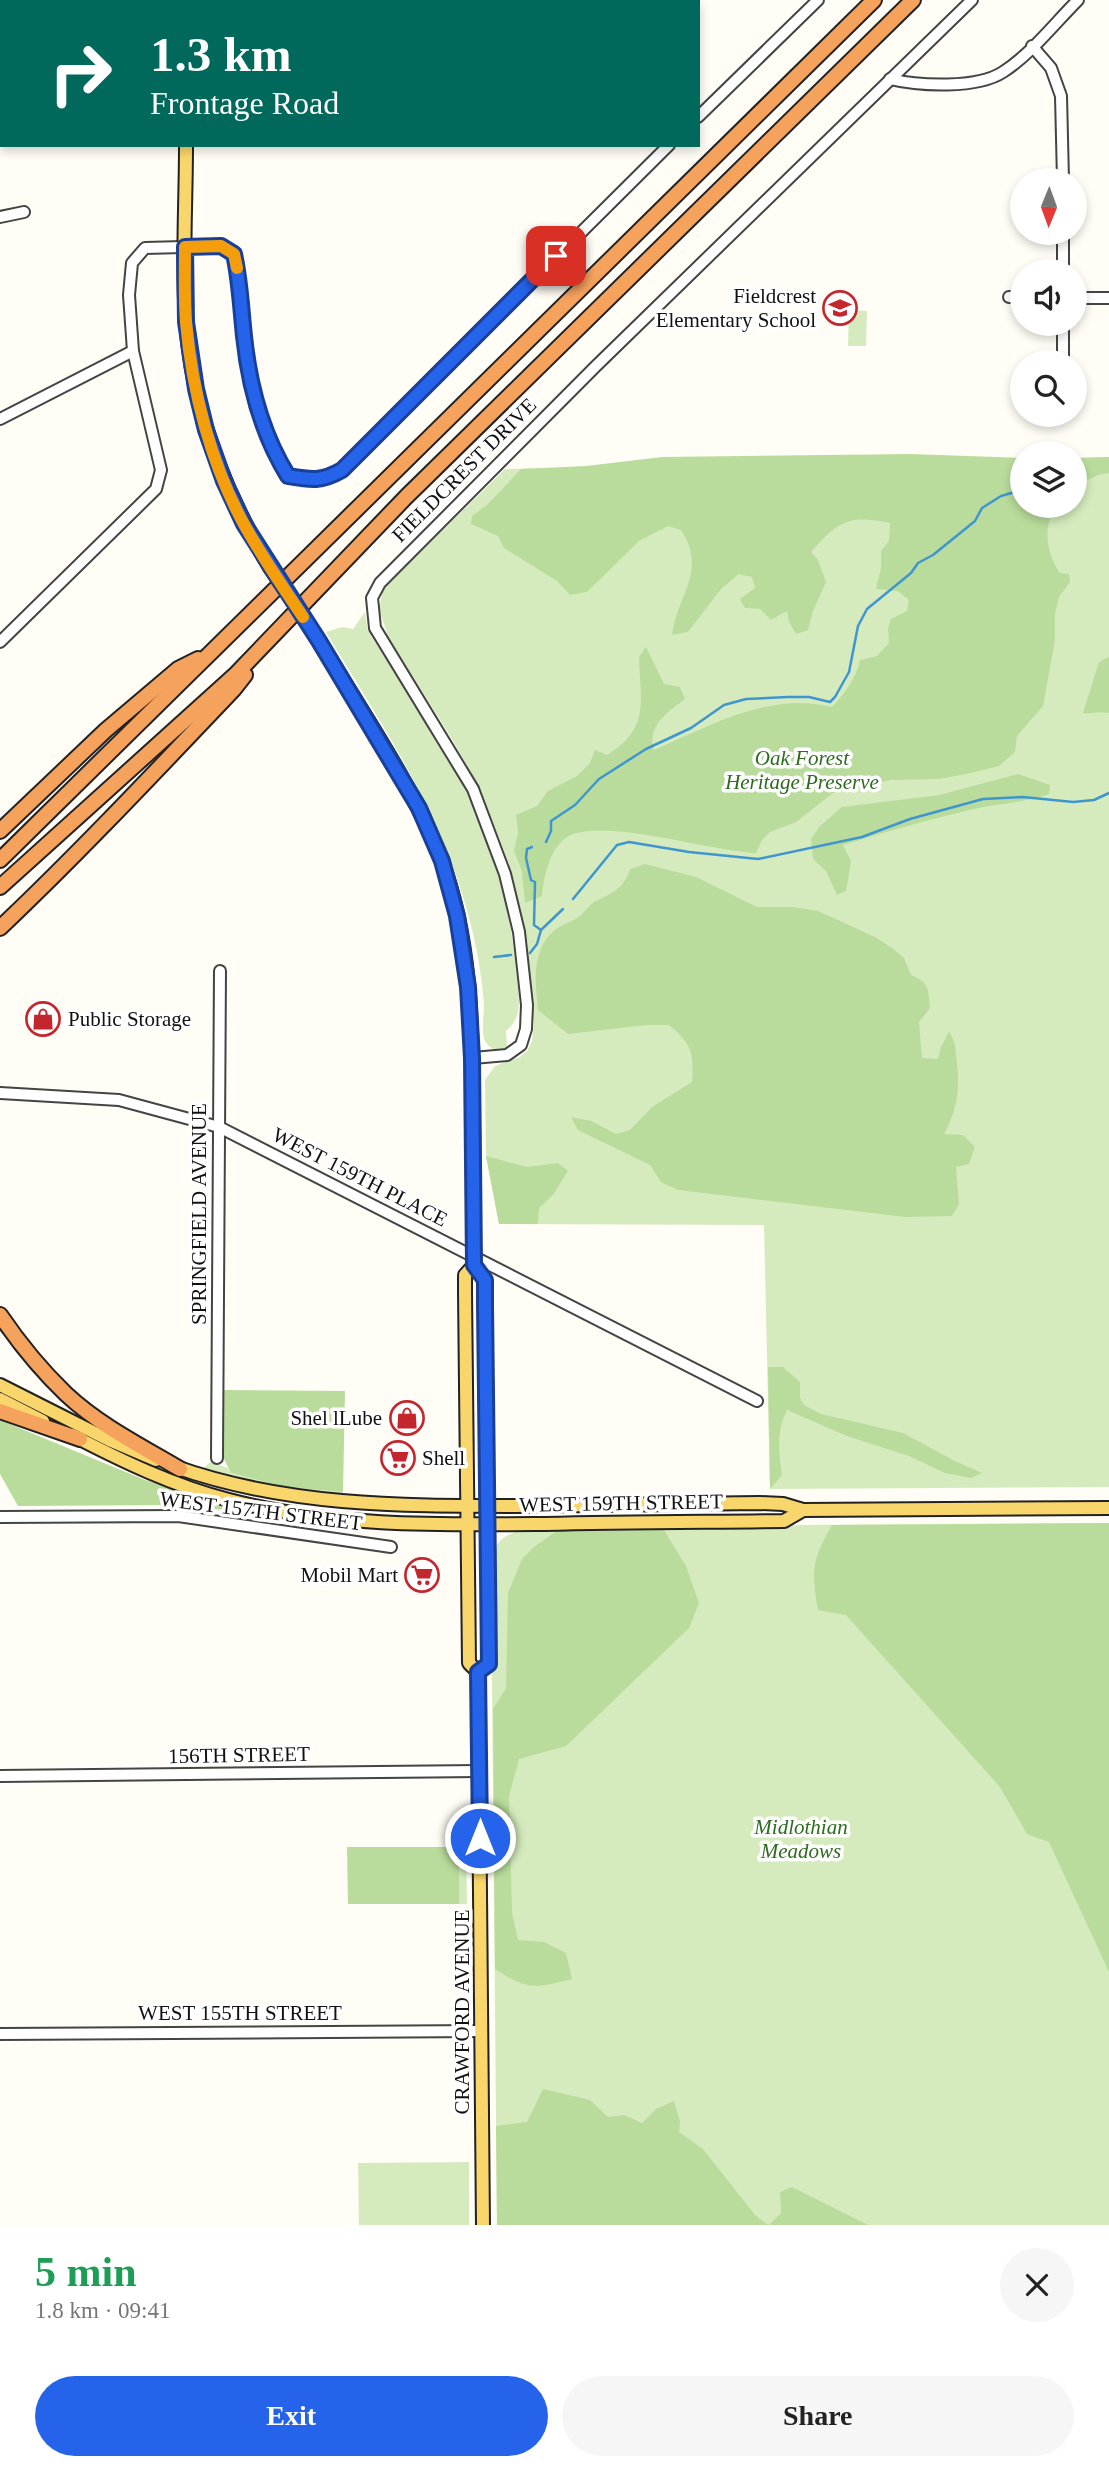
<!DOCTYPE html>
<html lang="en">
<head>
<meta charset="utf-8">
<style>
  :root { --surface:#fff; --page:#f6f6f6; --text:#222; --muted:#767676; --accent:#2563eb }
  body { margin:0; font-family:"Times New Roman",serif; background:var(--page); color:var(--text); height:100vh; display:flex; flex-direction:column; font-size:26px; white-space:nowrap }
  * { box-sizing:border-box; margin:0 }
  p { font-size:23px; color:var(--muted) }
  .icon { flex:none; width:38px; height:38px; fill:none; stroke:currentColor; stroke-width:2; stroke-linecap:round; stroke-linejoin:round }
  .map { position:relative; height:2225px; overflow:hidden }
  .side { display:flex; flex-direction:column; background:var(--surface); flex:1 }
  .side>* { flex:none }
  .top-card { position:absolute; left:0px; top:0px; width:700px; height:147px; box-shadow:0 4px 10px #0003; background:#00695c; color:#fff; overflow:hidden }
  .needle { width:46px; rotate:181deg }
  .tools { position:absolute; left:1010px; top:168px; display:grid; gap:14px }
  .tools a { display:grid; place-items:center; width:77px; height:77px; border-radius:50%; background:var(--surface); box-shadow:0 4px 10px #0003; font-size:35px }
  .pin { position:absolute; display:grid; place-items:center; width:60px; height:60px; color:#fff; margin:-30px; border-radius:14px; box-shadow:0 4px 10px #0006 }
  .me { position:absolute; width:77px; margin:-38px; rotate:0deg; stroke-linejoin:round; filter:drop-shadow(0 0 5px #0008) }
  .turn { display:flex; align-items:center; gap:24px; height:147px; padding:0 35px; font-size:32px }
  .turn .icon { width:91px; height:91px; stroke-width:2.5 }
  .turn b { display:block; font-size:49px; line-height:60px }
  .round { display:grid; place-items:center; flex:none; width:74px; height:74px; border-radius:37px; background:var(--page) }
  .summary { display:flex; align-items:center; justify-content:space-between; height:119px; padding:0 35px }
  h1 { font-size:42px; font-weight:800; line-height:52px; color:#1e9e55 }
  .button { display:flex; gap:14px; margin-top:auto; padding:14px 35px }
  .button a { flex:1; height:80px; border-radius:42px; background:var(--accent); color:#fff; font-size:28px; font-weight:800; line-height:80px; text-align:center }
  .button a+a { background:var(--page); color:var(--text) }
  .map>svg:first-child { display:block }
  .green { fill:#d5ebbd }
  .forest { fill:#b9dc9c }
  .lines { fill:none; stroke-linecap:round; stroke-linejoin:round }
  .stream { stroke:#3f96cf; stroke-width:2.5 }
  .minor-casing { stroke:#444; stroke-width:14 }
  .major-casing { stroke:#222; stroke-width:16 }
  .highway-casing { stroke:#222; stroke-width:18 }
  .minor { stroke:#fff; stroke-width:10 }
  .major { stroke:#f9d66b; stroke-width:12 }
  .highway { stroke:#f5a25d; stroke-width:14 }
  .major-bridge-casing { stroke:#222; stroke-width:16; stroke-linecap:butt }
  .major-bridge { stroke:#f9d66b; stroke-width:12 }
  .route-casing { stroke:#184099; stroke-width:18 }
  .route { stroke:#2563eb; stroke-width:12 }
  .slow { stroke:#f59e0b; stroke-width:12 }
  .labels { text-anchor:middle; dominant-baseline:central; stroke-width:7; stroke-linejoin:round; paint-order:stroke }
  .poi-label { font-size:21px; fill:#111; stroke:#fff; text-anchor:end }
  .street-label { font-size:21px; fill:#111; stroke:#fff }
  .park-label { font-size:21px; font-style:italic; fill:#2f6b1f; stroke:#fff }
</style>
</head>
<body>
<div class="map">
<svg width="1109" height="2225" viewBox="0 0 1109 2225">
  <rect width="100%" height="100%" fill="#fffdf5"/>
  <!-- green -->
  <g class="green">
    <path d="M849,310L867,311L866,346H848Z"/>
    <path d="M1109,457V1487L770,1489L764,1225L499,1224L486,1156L485,1080L495,1066L520,1057L527,1051L532,1041L534,1025L525,929L509,864L481,791L452,739L388,636L379,609L382,594L386,586L505,469L1022,458V506H1074L1075,458Z"/>
    <path d="M365,612L367,627L372,638C403,686 436,733 462,783C492,841 511,907 516,972C518,993 525,1016 506,1031L507,1047L503,1051C496,1051 489,1048 485,1041C481,1032 484,1015 484,1005C482,977 477,948 470,921C443,815 382,725 326,632L342,627L353,629Z"/>
    <path d="M210,1462L228,1468L231,1473L284,1487L342,1492V1500L297,1493L201,1471Z"/>
    <path d="M1109,1523V2225H497L491,1563C494,1545 500,1536 519,1531L676,1530L800,1525Z"/>
    <path d="M466,1846L467,1904H459V1847Z"/>
    <path d="M469,2162V2225H359L358,2163Z"/>
  </g>
  <!-- forest -->
  <g class="forest">
    <path d="M910,454L1022,458V506H1057C1042,525 1046,553 1060,573L1069,574L1070,582L1059,597L1055,614V640L1043,706L1017,736L1015,752L999,766L966,774L939,779L891,780L833,793L796,822L770,832L762,840L756,853C708,851 611,819 571,835C550,844 544,876 542,896L525,903L522,872L514,850L518,833L516,815L537,806L548,791L577,776L590,763L595,750L607,755C651,728 640,700 639,657L646,647L664,684L680,687L685,699C668,712 646,726 654,750C710,726 770,691 832,707C844,694 856,679 860,660L877,656L889,643L888,628L891,619L907,611L909,600L898,591L876,589L881,568V551L889,541L890,523C849,514 837,522 811,552L818,560L826,582L813,611L808,630L796,634L789,622L787,611L771,620L760,609L745,608L740,599L755,588L752,577L739,574L721,589L688,632L672,635C677,595 708,571 681,530L668,526L639,541L587,592L570,595L557,581L504,548L498,536L471,524L472,516L488,504L521,469L586,466L662,457Z"/>
    <path d="M1109,457V473L1098,475L1075,486V458Z"/>
    <path d="M1109,657V713C1098,711 1093,714 1083,713L1099,662Z"/>
    <path d="M1018,774L1050,785L1049,794C1024,803 1000,803 974,809C930,819 886,832 843,845L851,861L846,891L837,895L826,871L813,859L811,839L820,826L842,807L939,795Z"/>
    <path d="M645,864L696,877L757,907H793L818,911L875,937L892,948L904,958L911,975C930,983 928,989 930,1008L919,1022L922,1058L938,1059L941,1047L949,1032C957,1044 955,1050 957,1064C960,1090 957,1110 944,1134L963,1135L975,1147L969,1164L956,1167L959,1204L952,1216L905,1217L678,1190L661,1182L650,1165L578,1130L571,1117L591,1121L616,1134L630,1130L652,1107L692,1082C694,1053 692,1044 669,1025H646L568,1034L538,1010C535,983 531,948 556,929C564,924 573,921 580,916C586,911 590,904 596,901C613,893 625,887 630,869Z"/>
    <path d="M486,1156L527,1167L558,1163L568,1171L553,1195L539,1208L538,1224H499Z"/>
    <path d="M768,1367H783L800,1382V1398L804,1405L821,1414L903,1433L953,1460L982,1473L971,1478L945,1473L909,1456L847,1436L787,1410C776,1432 779,1451 782,1475L770,1489Z"/>
    <path d="M222,1390L345,1391L343,1492L284,1487L231,1473L221,1453Z"/>
    <path d="M0,1420L145,1480L265,1515L180,1505L18,1506L0,1474Z"/>
    <path d="M1109,1523V1972L1049,1842L1027,1834L1000,1787L846,1615L818,1610C811,1570 812,1560 832,1525Z"/>
    <path d="M664,1530L686,1566L699,1603L689,1628L566,1746L519,1759L509,1796L512,1913L518,1940L544,1942L566,1953L572,1979C535,1988 528,1991 495,1969L493,1709L506,1688L508,1593L522,1559L535,1546L557,1531Z"/>
    <path d="M347,1847H459V1904H348Z"/>
    <path d="M543,2089L590,2100L608,2117L624,2115L642,2123L656,2109L674,2101L680,2121L679,2132L703,2149L755,2215L768,2225H497L496,2126L527,2122Z"/>
    <path d="M792,2187L868,2225H769L781,2213L780,2192Z"/>
  </g>
  <g class="lines">
    <!-- stream -->
    <g class="stream">
      <path d="M1074,468L1075,467"/>
      <path d="M546,842L551,831V821L575,805L599,779L646,749L691,728L724,705L746,699L788,697H809L830,702L835,697L849,672L858,626L867,609L911,573L918,563L933,555L975,521L982,508L1001,496L1022,490"/>
      <path d="M532,847L527,849L526,858L531,880L535,882L534,925L541,930"/>
      <path d="M573,899L617,845L629,842L689,852L758,859L862,837L910,819L983,799L1023,797L1073,802L1094,800L1109,793"/>
      <path d="M530,953L537,944L541,930L563,909"/>
      <path d="M494,957L511,955"/>
    </g>
    <!-- minor casing -->
    <g class="minor-casing">
      <g id="minor">
        <path d="M534,0V2"/>
        <path d="M1032,46L1051,68L1061,96L1063,180"/>
        <path d="M0,66H2"/>
        <path d="M890,79C919,86 977,89 1003,72C1031,54 1054,24 1078,0"/>
        <path d="M698,117L818,0"/>
        <path d="M0,217L24,212"/>
        <path d="M1063,233V271"/>
        <path d="M1009,297H1022"/>
        <path d="M1074,298H1109"/>
        <path d="M1063,324V362"/>
        <path d="M0,419L133,351"/>
        <path d="M0,642L156,489L161,470L133,351L129,295L132,263L145,248L221,246L234,254C240,281 241,308 244,336C249,385 262,434 288,476C311,480 321,481 342,470L669,145"/>
        <path d="M473,1058L507,1055L521,1045L526,1029L527,1005L519,932L505,874L473,789L375,628L372,598L380,583L596,366L972,0"/>
        <path d="M0,1093L119,1100L219,1127L757,1401"/>
        <path d="M217,1458L220,971"/>
        <path d="M0,1517L178,1516L391,1547"/>
        <path d="M0,1776L479,1771"/>
        <path d="M0,2034L481,2031"/>
      </g>
    </g>
    <!-- major casing -->
    <g class="major-casing">
      <g id="major">
        <path d="M188,2V0"/>
        <path d="M186,145C186,204 182,263 186,321C192,410 224,491 269,566"/>
        <path d="M319,641C362,712 411,782 441,859C472,940 472,1031 473,1116C473,1166 474,1216 474,1265L485,1280L489,1664L478,1672"/>
        <path d="M474,1265L465,1275V1292L469,1663L478,1672L483,2225"/>
        <path d="M0,1385L109,1440L156,1460"/>
        <path d="M0,1399L43,1421"/>
        <path d="M72,1435C122,1461 174,1486 229,1500C333,1527 439,1525 545,1524C625,1522 704,1522 784,1521L803,1510"/>
        <path d="M173,1466C285,1506 398,1506 515,1506C597,1505 678,1504 760,1503L783,1504L803,1510L1109,1508"/>
      </g>
    </g>
    <!-- highway casing -->
    <g class="highway-casing">
      <g id="highway">
        <path d="M0,831L106,730L178,669L198,659"/>
        <path d="M0,860L874,0"/>
        <path d="M0,887L235,675L406,497L913,0"/>
        <path d="M0,928C81,851 157,770 234,689L245,675"/>
        <path d="M0,1315C19,1343 42,1371 66,1394C99,1425 141,1446 180,1469"/>
        <path d="M0,1411L80,1439"/>
      </g>
    </g>
    <!-- minor -->
    <use href="#minor" class="minor"/>
    <!-- major -->
    <use href="#major" class="major"/>
    <!-- highway -->
    <use href="#highway" class="highway"/>
    <!-- major-bridge casing -->
    <g class="major-bridge-casing">
      <path id="major-bridge" d="M269,566L319,641"/>
    </g>
    <!-- major-bridge -->
    <use href="#major-bridge" class="major-bridge"/>
  </g>
  <g class="lines">
    <!-- route casing -->
    <g class="route-casing">
      <path id="route" d="M480,1838L478,1672L489,1664L485,1304V1280L474,1265L472,1058L468,987L457,916L442,861L419,808L319,641L244,524L224,481L206,430L196,389L186,322L185,247L221,246L234,254C240,281 241,308 244,336C249,385 262,434 288,476C311,480 321,482 342,470L556,256"/>
    </g>
    <!-- route -->
    <use href="#route" class="route"/>
    <!-- slow -->
    <path class="slow" d="M237,268L234,254L221,246L185,247C185,272 184,297 186,322C192,391 211,465 245,526C263,558 283,587 303,617"/>
  </g>
  <!-- icons -->
  <defs>
    <g id="school-ring" transform="scale(1.75)"><circle r="9.5" fill="#fff" stroke="#c4262e" stroke-width="1.5"/><path d="M0-5L7-2L0 1L-7-2ZM-4 1L0 2.5L4 1V4Q0 6-4 4Z" fill="#c4262e"/></g>
    <g id="shop-ring" transform="scale(1.75)"><circle r="9.5" fill="#fff" stroke="#c4262e" stroke-width="1.5"/><path d="M-5-2.5h2.3a2.7 3.5 0 0 1 5.4 0H5L5.5 6h-11ZM-1.5-2.5h3a1.5 2.3 0 0 0-3 0Z" fill="#c4262e"/></g>
    <g id="supermarket-ring" transform="scale(1.75)"><circle r="9.5" fill="#fff" stroke="#c4262e" stroke-width="1.5"/><path d="M-6-5.5h2.5l.6 2H6L4.5 2H-2.5L-4.4-4H-6ZM-1.5 3.2a1.3 1.3 0 1 0 .1 0ZM3 3.2a1.3 1.3 0 1 0 .1 0Z" fill="#c4262e"/></g>
  </defs>
  <g fill-rule="evenodd">
    <use href="#school-ring" x="840" y="308"/>
    <use href="#shop-ring" x="43" y="1019"/>
    <use href="#shop-ring" x="407" y="1418"/>
    <use href="#supermarket-ring" x="398" y="1458"/>
    <use href="#supermarket-ring" x="422" y="1575"/>
  </g>
  <g class="labels">
    <!-- poi labels -->
    <g class="poi-label">
      <text x="816" y="296">Fieldcrest<tspan x="816" dy="24">Elementary School</tspan></text>
      <text x="68" y="1019" text-anchor="start">Public Storage</text>
      <text x="382" y="1418">Shel lLube</text>
      <text x="422" y="1458" text-anchor="start">Shell</text>
      <text x="398" y="1575">Mobil Mart</text>
    </g>
    <!-- street labels -->
    <g class="street-label">
      <text transform="translate(464 470) rotate(-45)">FIELDCREST DRIVE</text>
      <text transform="translate(360 1177) rotate(27)">WEST 159TH PLACE</text>
      <text transform="translate(199 1214) rotate(-90)">SPRINGFIELD AVENUE</text>
      <text transform="translate(621 1503) rotate(-1)">WEST 159TH STREET</text>
      <text transform="translate(261 1511) rotate(7)">WEST 157TH STREET</text>
      <text transform="translate(239 1755) rotate(-1)">156TH STREET</text>
      <text transform="translate(462 2012) rotate(-90)">CRAWFORD AVENUE</text>
      <text x="240" y="2013">WEST 155TH STREET</text>
    </g>
    <!-- park labels -->
    <g class="park-label">
      <text x="802" y="758">Oak Forest<tspan x="802" dy="24">Heritage Preserve</tspan></text>
      <text x="801" y="1827">Midlothian<tspan x="801" dy="24">Meadows</tspan></text>
    </g>
  </g>
</svg>
<div class="tools">
<a><svg class="needle" viewBox="-14 -14 28 28"><path d="M0-13l5 13h-10z" fill="#e53935"/><path d="M0 13l5-13h-10z" fill="#767676"/></svg></a>
<a><svg class="icon" aria-label="sound" viewBox="0 0 24 24"><path d="M4 9h4l5-4v14l-5-4H4zM17 9q2 3 0 6"/></svg></a>
<a><svg class="icon" aria-label="search" viewBox="0 0 24 24"><circle cx="10" cy="10" r="6"/><path d="M15 15l6 6"/></svg></a>
<a><svg class="icon" aria-label="layers" viewBox="0 0 24 24"><path d="M12 4l9 5-9 5-9-5zM3 14l9 5 9-5"/></svg></a>
</div>
<div class="pin" style="left:556px;top:256px;background:#d93025"><svg class="icon" aria-label="arrive" viewBox="0 0 24 24"><path d="M6 21V4h12l-3 4 3 4H6"/></svg></div>
<svg class="me" style="left:480px;top:1838px" viewBox="-20 -20 40 40"><circle r="17" fill="#2563eb" stroke="#fff" stroke-width="3"/><path d="M0-11L8 9 0 5-8 9z" fill="#fff"/></svg>
<div class="top-card">
<div class="turn"><svg class="icon" aria-label="right" viewBox="0 0 24 24"><path d="M7 20v-9h11M14 6l5 5-5 5"/></svg><div><b>1.3 km</b>Frontage Road</div></div>
</div>
</div>
<section class="side">
<div class="summary"><div><h1>5 min</h1><p>1.8 km · 09:41</p></div><a class="round"><svg class="icon" aria-label="close" viewBox="0 0 24 24"><path d="M6 6l12 12M18 6L6 18"/></svg></a></div>
<div class="button"><a>Exit</a><a>Share</a></div>
</section>
</body>
</html>
